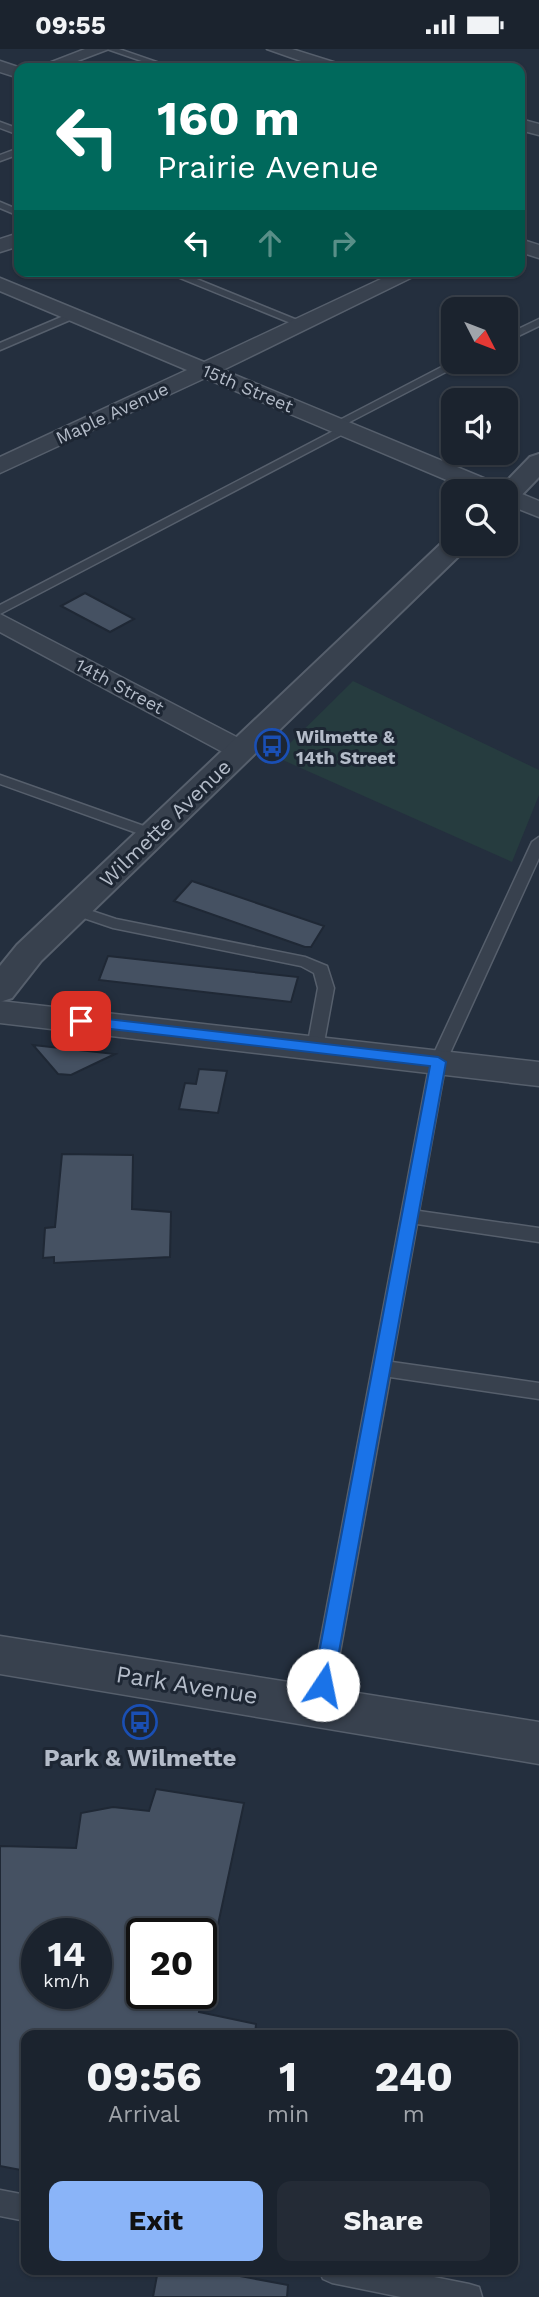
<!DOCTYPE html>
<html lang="en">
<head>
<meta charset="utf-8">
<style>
  :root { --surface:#1b232e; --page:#242b36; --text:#f1f3f6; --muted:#a0a4aa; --line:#39404a; --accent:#8ab4f8 }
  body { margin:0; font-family:"Work Sans",sans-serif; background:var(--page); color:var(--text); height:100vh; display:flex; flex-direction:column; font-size:26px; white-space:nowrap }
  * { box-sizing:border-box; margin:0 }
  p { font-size:23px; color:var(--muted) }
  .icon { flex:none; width:38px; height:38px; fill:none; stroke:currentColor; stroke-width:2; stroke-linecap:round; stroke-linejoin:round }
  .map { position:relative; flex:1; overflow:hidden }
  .panel { position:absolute; left:21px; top:1981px; width:497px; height:245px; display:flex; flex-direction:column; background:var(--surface); border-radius:14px; box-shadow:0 2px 5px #0004,0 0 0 2px var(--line) }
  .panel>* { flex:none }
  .hud { position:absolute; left:14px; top:14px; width:511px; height:214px; border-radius:14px; box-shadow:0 2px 5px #0004,0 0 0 2px var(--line); background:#00695c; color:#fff; overflow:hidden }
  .needle { width:46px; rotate:132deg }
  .tools { position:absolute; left:441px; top:248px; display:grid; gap:14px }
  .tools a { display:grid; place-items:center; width:77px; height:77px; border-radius:14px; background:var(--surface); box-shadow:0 2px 5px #0004,0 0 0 2px var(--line); font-size:35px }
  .speed { position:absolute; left:21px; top:1869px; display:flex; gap:14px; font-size:35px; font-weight:700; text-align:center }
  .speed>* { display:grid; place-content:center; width:91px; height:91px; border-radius:50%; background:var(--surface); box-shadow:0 2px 5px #0004,0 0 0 2px var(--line); line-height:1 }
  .speed small { font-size:18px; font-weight:400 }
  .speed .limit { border:4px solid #111; border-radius:10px; background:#fff; color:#111 }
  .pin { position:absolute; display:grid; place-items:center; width:60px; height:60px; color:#fff; margin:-30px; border-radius:14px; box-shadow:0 4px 10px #0006 }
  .me { position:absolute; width:77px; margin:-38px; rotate:11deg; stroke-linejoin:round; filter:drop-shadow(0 0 5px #0008) }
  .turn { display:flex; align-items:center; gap:24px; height:147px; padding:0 28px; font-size:32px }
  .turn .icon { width:91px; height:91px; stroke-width:2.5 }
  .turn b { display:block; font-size:49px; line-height:60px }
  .lanes { display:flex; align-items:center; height:66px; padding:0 28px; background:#0003; justify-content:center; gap:35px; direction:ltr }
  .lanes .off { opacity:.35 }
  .eta { display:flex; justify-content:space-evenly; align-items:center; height:119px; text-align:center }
  .eta b { font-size:42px; font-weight:700; line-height:49px }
  .cta { display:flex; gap:14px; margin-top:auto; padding:14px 28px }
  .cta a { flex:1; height:80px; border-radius:14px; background:var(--accent); color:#111; font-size:28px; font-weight:700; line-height:80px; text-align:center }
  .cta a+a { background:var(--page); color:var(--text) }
  .status { display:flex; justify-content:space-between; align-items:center; height:49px; padding:0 35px; background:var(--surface); direction:ltr }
  .status svg { height:19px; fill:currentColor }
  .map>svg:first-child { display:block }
  .green { fill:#263c3f }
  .building { fill:#455162; stroke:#1f2835; stroke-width:2; fill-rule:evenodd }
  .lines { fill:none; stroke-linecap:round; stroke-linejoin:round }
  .service-casing { stroke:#565f6c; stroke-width:3 }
  .minor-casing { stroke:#565f6c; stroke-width:3 }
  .tertiary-casing { stroke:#565f6c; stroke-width:4 }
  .service { fill:#38414e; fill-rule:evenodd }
  .minor { fill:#38414e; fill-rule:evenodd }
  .tertiary { fill:#38414e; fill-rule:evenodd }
  .route { fill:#1a73e8; stroke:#114b97; stroke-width:2 }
  .labels { text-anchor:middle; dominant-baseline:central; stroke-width:6; stroke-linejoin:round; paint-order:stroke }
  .far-street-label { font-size:18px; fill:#b4bcc9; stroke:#1d2633 }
  .far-poi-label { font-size:18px; font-weight:bold; fill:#b4bcc9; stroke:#1d2633; text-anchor:start }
  .street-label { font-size:21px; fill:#b4bcc9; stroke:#1d2633 }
  .near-street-label { font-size:24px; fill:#b4bcc9; stroke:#1d2633 }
  .near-poi-label { font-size:24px; font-weight:bold; fill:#b4bcc9; stroke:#1d2633 }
</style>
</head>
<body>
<div class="status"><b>09:55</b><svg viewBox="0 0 49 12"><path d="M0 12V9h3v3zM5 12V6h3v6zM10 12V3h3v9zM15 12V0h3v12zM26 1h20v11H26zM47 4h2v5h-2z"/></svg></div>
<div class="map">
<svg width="539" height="2248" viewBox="0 0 539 2248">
  <rect width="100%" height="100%" fill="#242f3e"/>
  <!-- green -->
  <path class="green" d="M353,632L539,721V746L512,813L276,708Z"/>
  <!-- building -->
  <g class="building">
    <path d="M85,544L134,570L110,583L61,557Z"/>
    <path d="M192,832L324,877L311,898H305L174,852Z"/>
    <path d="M108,907L298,928L291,953L99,931Z"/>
    <path d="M33,996L115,1005L71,1026L58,1025Z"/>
    <path d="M199,1020L227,1022L218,1064L179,1060L185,1034L196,1035Z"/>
    <path d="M62,1105L133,1106L132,1160L171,1163L170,1208L54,1214V1208L43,1209L45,1179L55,1178Z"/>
    <path d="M156,1740L244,1754L216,1885H142V1944H203L199,1963L256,1975L255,1986H26V2122L0,2117V1797L76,1799L81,1764L113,1758L149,1762ZM37,1885H96V1944H37Z"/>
    <path d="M158,2221H208L288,2236L287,2248H153Z"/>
  </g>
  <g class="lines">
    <!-- service casing -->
    <g class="service-casing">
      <g id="service">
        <path d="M107,0H119L174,19H162Z"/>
        <path d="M0,73L19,80V86L0,79Z"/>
        <path d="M19,99V105L0,112V106Z"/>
        <path d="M0,153L19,161V167L0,159Z"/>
        <path d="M163,222H177L307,275L298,277Z"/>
        <path d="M73,263L78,266L77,268L0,301V294Z"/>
        <path d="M539,270V277L506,293V286Z"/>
        <path d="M453,312L465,313L342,377L349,378V382L0,565V556L339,379L330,376Z"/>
        <path d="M0,726L158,782L160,785L158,788H148L0,735Z"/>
        <path d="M539,788V809L446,1013L419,1162L539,1179V1193L417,1175L392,1313L539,1334V1350L390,1328L330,1658L327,1665L319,1668L311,1665L308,1658L430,1013L532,793Z"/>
        <path d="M74,856L116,870L305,908L327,917L334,939L323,999L315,1005L307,999L318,939L314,924L301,917L113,879L69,864L66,861Z"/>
        <path d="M0,2141L26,2146V2172L0,2167Z"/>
        <path d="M319,2221H399L469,2235L479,2238L482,2248H401L332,2234L323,2230Z"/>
      </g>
    </g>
    <!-- minor casing -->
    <g class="minor-casing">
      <g id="minor">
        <path d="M85,0H109L59,19H36Z"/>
        <path d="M267,0H292L343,16L345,19H321Z"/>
        <path d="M0,12L21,19L19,29L0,23Z"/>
        <path d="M520,70L539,75V86L520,81Z"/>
        <path d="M19,184V197L0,203V190Z"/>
        <path d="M520,190L539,196V209L520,203Z"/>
        <path d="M398,222H425L223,321L539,452V468L506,455V443H475L205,329L0,424V408L187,321L0,242V229L204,313Z"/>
        <path d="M0,565L250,695L254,701L250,707L240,709L230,707L0,583Z"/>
        <path d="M0,952L539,1013V1037L0,974Z"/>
        <path d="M0,1587L539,1673V1715L0,1625Z"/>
      </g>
    </g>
    <!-- tertiary casing -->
    <g class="tertiary-casing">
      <g id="tertiary">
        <path d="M539,405V428L515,453L506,455V443H496L530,408Z"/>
        <path d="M453,488V495H469L465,501L41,912L12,949L0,953V917L17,896L447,489Z"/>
      </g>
    </g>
    <!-- service -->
    <use href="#service" class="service"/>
    <!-- minor -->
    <use href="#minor" class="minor"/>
    <!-- tertiary -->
    <use href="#tertiary" class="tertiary"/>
  </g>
  <!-- route -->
  <path class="route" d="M81,967L438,1008L446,1013L333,1636L330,1642L323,1645L316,1642L313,1636L430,1017L76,976L73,972Z"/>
  <!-- icons -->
  <defs>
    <g id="bus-ring" transform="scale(1.75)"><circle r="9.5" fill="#1d2633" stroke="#1a4fb4" stroke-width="1.5"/><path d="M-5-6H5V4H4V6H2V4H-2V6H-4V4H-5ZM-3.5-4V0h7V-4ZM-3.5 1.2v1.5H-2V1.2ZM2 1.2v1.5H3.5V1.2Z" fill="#1a4fb4"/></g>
  </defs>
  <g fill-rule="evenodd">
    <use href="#bus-ring" x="272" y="697"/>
    <use href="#bus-ring" x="140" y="1673"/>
  </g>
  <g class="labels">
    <!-- far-street labels -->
    <g class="far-street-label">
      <text transform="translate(248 339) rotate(23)">15th Street</text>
      <text transform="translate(112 364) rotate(-25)">Maple Avenue</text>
      <text transform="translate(120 637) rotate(28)">14th Street</text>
    </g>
    <!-- far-poi labels -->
    <g class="far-poi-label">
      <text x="296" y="687">Wilmette &amp;<tspan x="296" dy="21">14th Street</tspan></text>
    </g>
    <!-- street labels -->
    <g class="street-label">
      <text transform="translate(165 774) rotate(-44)">Wilmette Avenue</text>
    </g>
    <!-- near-street labels -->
    <g class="near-street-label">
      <text transform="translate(187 1636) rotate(9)">Park Avenue</text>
    </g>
    <!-- near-poi labels -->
    <g class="near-poi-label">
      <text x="140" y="1709">Park &amp; Wilmette</text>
    </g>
  </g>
</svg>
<div class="tools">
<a><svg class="needle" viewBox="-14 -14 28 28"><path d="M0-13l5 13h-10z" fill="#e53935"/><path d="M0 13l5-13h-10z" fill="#a0a4aa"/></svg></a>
<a><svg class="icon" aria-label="sound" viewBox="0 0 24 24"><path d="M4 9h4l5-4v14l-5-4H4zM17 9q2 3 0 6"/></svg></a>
<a><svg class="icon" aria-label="search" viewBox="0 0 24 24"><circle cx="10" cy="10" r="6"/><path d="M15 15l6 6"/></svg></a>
</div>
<div class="speed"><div>14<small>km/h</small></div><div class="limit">20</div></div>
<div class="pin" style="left:81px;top:972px;background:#d93025"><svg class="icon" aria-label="arrive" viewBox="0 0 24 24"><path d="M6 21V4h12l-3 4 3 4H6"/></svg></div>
<svg class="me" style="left:323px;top:1636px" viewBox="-20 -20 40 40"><circle r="19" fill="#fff"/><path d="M0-13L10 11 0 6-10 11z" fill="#1a73e8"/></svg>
<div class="hud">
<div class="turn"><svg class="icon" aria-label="left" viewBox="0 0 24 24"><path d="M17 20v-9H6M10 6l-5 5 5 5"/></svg><div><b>160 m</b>Prairie Avenue</div></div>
<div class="lanes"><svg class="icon" aria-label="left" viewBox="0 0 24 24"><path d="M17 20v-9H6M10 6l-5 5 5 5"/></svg><svg class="icon off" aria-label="ahead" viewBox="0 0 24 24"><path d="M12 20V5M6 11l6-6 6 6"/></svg><svg class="icon off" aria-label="right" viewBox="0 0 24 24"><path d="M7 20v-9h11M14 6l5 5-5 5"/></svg></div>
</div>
<section class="panel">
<div class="eta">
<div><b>09:56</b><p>Arrival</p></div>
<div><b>1</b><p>min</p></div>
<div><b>240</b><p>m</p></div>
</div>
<div class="cta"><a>Exit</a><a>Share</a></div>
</section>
</div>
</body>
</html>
